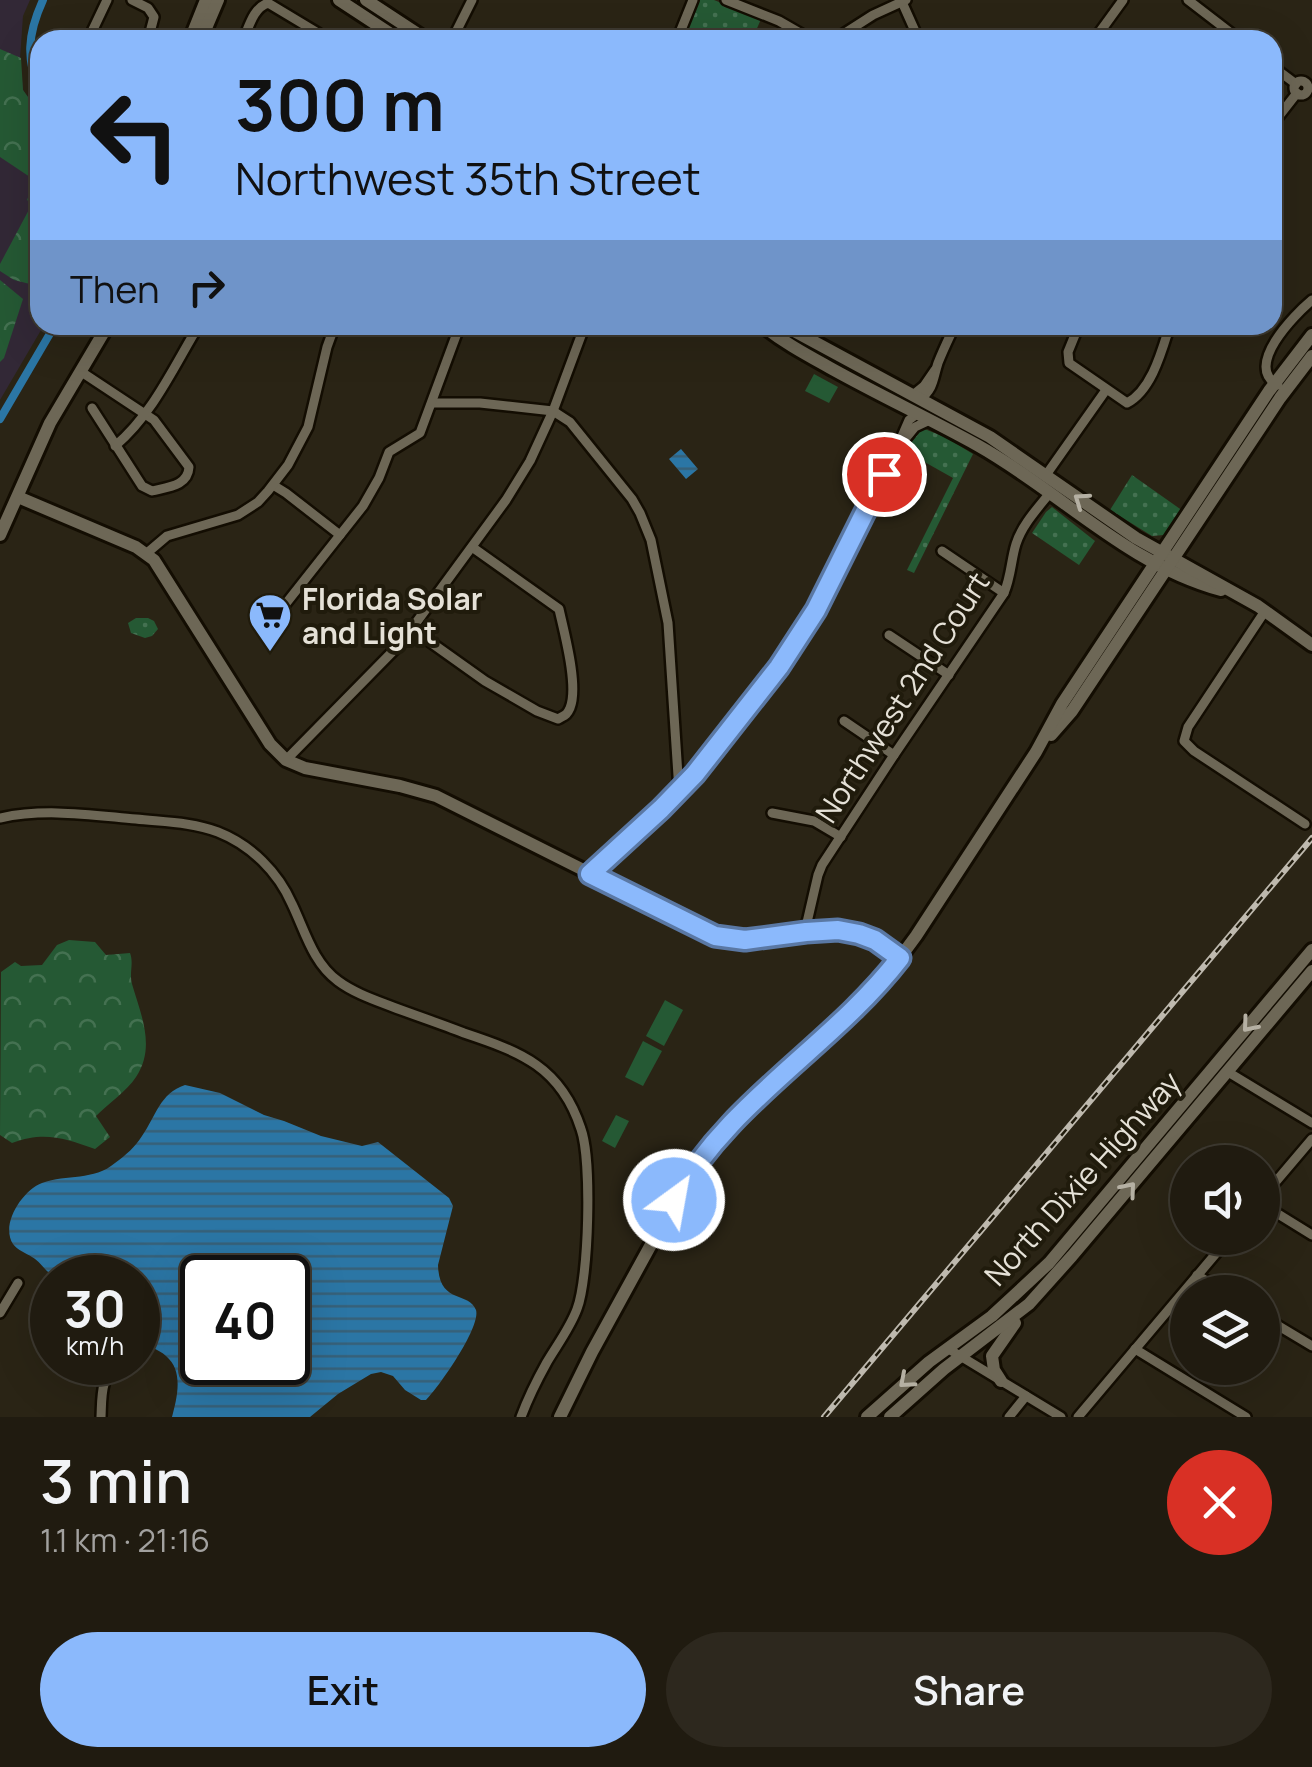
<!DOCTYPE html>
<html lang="en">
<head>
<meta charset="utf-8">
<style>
  :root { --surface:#201b10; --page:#2d281e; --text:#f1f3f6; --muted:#a2a19f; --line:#3d3930; --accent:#8bb9fc }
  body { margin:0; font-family:Manrope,sans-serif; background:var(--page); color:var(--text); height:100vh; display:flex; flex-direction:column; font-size:38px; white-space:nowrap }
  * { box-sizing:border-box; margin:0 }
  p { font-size:32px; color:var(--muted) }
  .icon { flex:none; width:55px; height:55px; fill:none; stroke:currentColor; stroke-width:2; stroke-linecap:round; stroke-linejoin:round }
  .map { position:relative; height:1417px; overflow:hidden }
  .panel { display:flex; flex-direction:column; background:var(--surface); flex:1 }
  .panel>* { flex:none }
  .banner { position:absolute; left:30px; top:30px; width:1252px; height:305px; border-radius:30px; box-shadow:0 10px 40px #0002,0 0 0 2px var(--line); background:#8bb9fc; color:#111; overflow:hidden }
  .tools { position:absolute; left:1170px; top:1145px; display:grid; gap:20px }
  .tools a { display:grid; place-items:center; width:110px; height:110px; border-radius:50%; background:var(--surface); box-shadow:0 10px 40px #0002,0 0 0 2px var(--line); font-size:50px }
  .speed { position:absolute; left:30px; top:1255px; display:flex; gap:20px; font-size:50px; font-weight:700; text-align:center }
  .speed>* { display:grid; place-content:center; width:130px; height:130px; border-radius:50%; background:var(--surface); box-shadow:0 10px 40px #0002,0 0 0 2px var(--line); line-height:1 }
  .speed small { font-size:25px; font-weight:400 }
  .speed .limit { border:5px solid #111; border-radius:15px; background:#fff; color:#111 }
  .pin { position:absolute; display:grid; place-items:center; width:85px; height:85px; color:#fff; margin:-42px; border:5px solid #fff; border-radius:50%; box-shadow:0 2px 10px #0007 }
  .me { position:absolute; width:110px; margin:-55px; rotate:32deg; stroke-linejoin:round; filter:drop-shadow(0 0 8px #0008) }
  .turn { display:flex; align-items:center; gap:35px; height:210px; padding:0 40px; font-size:45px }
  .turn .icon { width:130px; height:130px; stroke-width:2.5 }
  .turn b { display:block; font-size:70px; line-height:85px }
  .then { display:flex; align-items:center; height:95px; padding:0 40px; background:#0003; gap:20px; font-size:38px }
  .round { display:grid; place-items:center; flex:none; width:105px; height:105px; border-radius:52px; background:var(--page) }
  .head { display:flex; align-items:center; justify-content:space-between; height:170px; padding:0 40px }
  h1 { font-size:60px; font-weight:600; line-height:75px }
  .cta { display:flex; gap:20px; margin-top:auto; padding:20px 40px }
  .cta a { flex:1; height:115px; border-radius:60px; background:var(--accent); color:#111; font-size:40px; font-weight:600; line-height:115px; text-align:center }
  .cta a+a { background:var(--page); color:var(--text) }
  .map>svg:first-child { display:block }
  .education { fill:#322836 }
  .grass { fill:url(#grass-dots) }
  .forest { fill:url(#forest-crowns) }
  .pitch { fill:#255934 }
  .water { fill:url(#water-rules); fill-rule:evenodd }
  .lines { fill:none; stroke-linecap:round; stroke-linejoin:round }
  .canal { stroke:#2b76a5; stroke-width:8 }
  .street-casing { stroke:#130d02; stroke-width:14 }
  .secondary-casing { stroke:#130d02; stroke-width:18 }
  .street { stroke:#6d6756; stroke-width:9 }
  .secondary { stroke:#6d6756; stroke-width:12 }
  .rail-casing { stroke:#beb9ae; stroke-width:6 }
  .rail { stroke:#201b0c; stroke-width:2.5; stroke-dasharray:8; stroke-linecap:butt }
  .oneway { stroke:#b5b0a3 }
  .route-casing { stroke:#5a78a4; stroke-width:25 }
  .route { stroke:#8bb9fc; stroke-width:18 }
  .labels { text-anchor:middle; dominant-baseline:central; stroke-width:8; stroke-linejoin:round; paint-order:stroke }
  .poi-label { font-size:30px; font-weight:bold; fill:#e5e1d7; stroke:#201b0c; text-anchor:start }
  .street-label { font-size:30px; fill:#e5e1d7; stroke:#201b0c }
</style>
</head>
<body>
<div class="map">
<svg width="1312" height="1417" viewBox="0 0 1312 1417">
  <defs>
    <pattern id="grass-dots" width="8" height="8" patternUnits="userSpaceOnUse" patternTransform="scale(2.5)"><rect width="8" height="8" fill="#255934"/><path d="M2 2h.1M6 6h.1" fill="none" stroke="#447151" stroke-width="1.8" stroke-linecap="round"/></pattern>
    <pattern id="forest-crowns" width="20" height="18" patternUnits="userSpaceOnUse" patternTransform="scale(2.5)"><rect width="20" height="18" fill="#255934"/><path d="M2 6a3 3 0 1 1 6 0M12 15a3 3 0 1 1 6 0" fill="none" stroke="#447151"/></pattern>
    <pattern id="water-rules" width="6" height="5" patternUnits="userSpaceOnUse" patternTransform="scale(2.5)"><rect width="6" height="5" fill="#2b76a5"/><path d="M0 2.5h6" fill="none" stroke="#376078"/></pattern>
  </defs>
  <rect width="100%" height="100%" fill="#2a2415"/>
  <!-- education -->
  <path class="education" d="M0,0H30L23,16L20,59L23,90L40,114V325H44L0,400Z"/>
  <!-- grass -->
  <g class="grass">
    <path d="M699,0H714L761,19L752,40H681L693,9Z"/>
    <path d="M922,428L945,437L973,454L914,573L907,570L953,478L905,451Z"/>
    <path d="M1132,475L1183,511L1164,535L1152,536L1110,510Z"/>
    <path d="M1052,507L1095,541L1079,565L1032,533L1046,512Z"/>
    <path d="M136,618H148L154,621L158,629L152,636L145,638L131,633L128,623Z"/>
  </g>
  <!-- forest -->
  <g class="forest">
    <path d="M0,49L21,58L23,90L40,114V280L38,286L14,280L0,271V264L32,204L27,200L31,190L28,182L30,177L0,157Z"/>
    <path d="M0,280L23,299L4,358L0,362Z"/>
    <path d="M69,940L95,942L106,955L130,953C134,964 129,972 132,984C141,1015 156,1047 136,1077C127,1091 108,1104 96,1116L110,1137L95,1149C64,1138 44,1131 12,1143L0,1135L1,972L15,962L21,966L42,965L57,945Z"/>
  </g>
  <!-- pitch -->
  <g class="pitch">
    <path d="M814,374L838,387L829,403L805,391Z"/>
    <path d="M665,1000L683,1010L664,1046L646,1036Z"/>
    <path d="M643,1041L662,1051L643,1086L625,1077Z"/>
    <path d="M616,1115L629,1121L615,1148L602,1141Z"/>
  </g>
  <!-- water -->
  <g class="water">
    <path d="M681,449L698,469L686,479L669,459Z"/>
    <path d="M185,1085L220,1093L264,1115L284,1121L321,1136L362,1146L378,1142L449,1198L453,1206L438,1265C439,1305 469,1291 476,1310C481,1327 439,1387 426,1400H421L405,1390L393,1376L381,1372L371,1374L338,1394L310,1417H172C177,1398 184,1371 166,1356C159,1349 146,1346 138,1340V1278L54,1277C45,1271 41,1262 32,1257C26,1253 17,1250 13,1244C0,1224 23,1190 42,1183C67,1174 94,1181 115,1163C126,1155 135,1147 142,1136C156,1116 160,1093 185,1085ZM202,1278H288V1362H202Z"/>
  </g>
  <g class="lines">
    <!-- canal -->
    <g class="canal">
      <path d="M40,95C26,59 27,35 43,0"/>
      <path d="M0,419L55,325"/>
    </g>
    <!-- street casing -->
    <g class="street-casing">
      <g id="street">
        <path d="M132,0L148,8L154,17L148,40"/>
        <path d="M726,0L779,21L812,40"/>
        <path d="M1188,0L1240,40"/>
        <path d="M902,2L919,40"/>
        <path d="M88,40L107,0"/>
        <path d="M243,40C249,27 253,8 268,3L318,33L322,40"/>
        <path d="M452,40L472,0"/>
        <path d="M677,40L693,0"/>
        <path d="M834,40L873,15L906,0"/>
        <path d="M1094,40L1123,0"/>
        <path d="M1272,66L1296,84"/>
        <circle cx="1301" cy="88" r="7"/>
        <path d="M1272,125L1297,93"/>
        <path d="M1079,325L1068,352L1069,363L1127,403C1152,390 1162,350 1170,325"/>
        <path d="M80,371L154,420L189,467C188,486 168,487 152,491L142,486L92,408"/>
        <path d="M1278,385C1243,367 1294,315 1312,300"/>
        <path d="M913,395L924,386L935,370"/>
        <path d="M920,399C934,389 933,378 938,363C943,350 949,338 955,325"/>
        <path d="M432,403H480L553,411L570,422L632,499L640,513L651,540L668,623L679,791"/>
        <path d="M901,444L915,427L930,420"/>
        <path d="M115,446C153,414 174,366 199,325"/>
        <path d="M1046,475L1106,390"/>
        <path d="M273,485L286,493L340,535"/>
        <path d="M942,551L1004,593"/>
        <path d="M147,553L167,536L238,515L258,502L268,491L288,465L308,427L327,347L335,325"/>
        <path d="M280,611L363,506L379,478L389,452L420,433L460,325"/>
        <path d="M1265,611L1188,727L1184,741L1194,751L1305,824"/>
        <path d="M412,629L485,681L537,711L558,719C565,715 567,715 570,708C579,686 564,632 559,609L472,547"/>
        <path d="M889,635L949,675"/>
        <path d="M844,721L894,755"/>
        <path d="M286,760L402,642L506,500L530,461L553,411L585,325"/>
        <path d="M772,813L814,821L841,837"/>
        <path d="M0,818C45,808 90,815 136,819C163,822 192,822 218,832C251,845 278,872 292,904C305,931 313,963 338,981C354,993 375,1000 393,1007C417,1016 441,1024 464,1033C521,1052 561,1067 581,1129C592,1160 589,1278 577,1309C570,1328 557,1345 547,1362C537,1380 528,1398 521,1417"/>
        <path d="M591,874L649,820L695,774L794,646L817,610L896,450L909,420L917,414"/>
        <path d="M805,931L818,875L822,865L894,755L1004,593C1011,577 1011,560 1016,544C1022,525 1037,509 1049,494"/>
        <path d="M1228,1072L1312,1123"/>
        <path d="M1262,1198L1312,1139"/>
        <path d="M1262,1204L1312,1235"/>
        <path d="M1197,1275L1225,1292"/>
        <path d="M0,1313L18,1283"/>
        <path d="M1262,1316L1312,1346"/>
        <path d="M947,1348L1061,1417"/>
        <path d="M1135,1349L1246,1417"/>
        <path d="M101,1417C102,1396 100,1374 121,1364"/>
        <path d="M1009,1417L1026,1396"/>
        <path d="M1078,1417L1229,1238"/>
      </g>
    </g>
    <!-- secondary casing -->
    <g class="secondary-casing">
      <g id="secondary">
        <path d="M339,0L400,40"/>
        <path d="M366,0L427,40"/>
        <path d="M190,40L206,0"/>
        <path d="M201,40L218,0"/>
        <path d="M762,325C784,343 809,356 834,370C881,396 930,419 977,445C1061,492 1126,564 1221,590"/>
        <path d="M783,325L990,437L1136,538L1258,606L1312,645"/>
        <path d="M18,497L136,547L154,560L270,744L286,760L305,768L400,786L436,796L715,936C734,941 751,939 771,936C825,929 853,922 900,958"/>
        <path d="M0,535L50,423L108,325"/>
        <path d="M1051,735L1072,711L1280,398L1312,356"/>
        <path d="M1001,1381L994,1370L992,1356L1015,1323"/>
        <path d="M560,1417L592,1352L687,1179L700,1160L743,1109L852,1012L891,970L916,936L1036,752L1062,704L1269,391L1312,335"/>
        <path d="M867,1417L929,1362L992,1316L1049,1263L1312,950"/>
        <path d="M890,1417L944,1369L1029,1304L1072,1256L1312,971"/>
      </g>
    </g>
    <!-- street -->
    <use href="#street" class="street"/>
    <!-- secondary -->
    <use href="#secondary" class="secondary"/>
    <!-- rail casing -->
    <g class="rail-casing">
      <path id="rail" d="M824,1417L1312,838"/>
    </g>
    <!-- rail -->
    <use href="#rail" class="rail"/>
  </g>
  <!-- one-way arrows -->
  <defs><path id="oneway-chevron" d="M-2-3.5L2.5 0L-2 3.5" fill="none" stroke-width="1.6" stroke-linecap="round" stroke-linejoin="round" transform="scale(2.5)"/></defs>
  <g class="oneway">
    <use href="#oneway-chevron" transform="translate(1081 500) rotate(-145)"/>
    <use href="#oneway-chevron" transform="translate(1249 1025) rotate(130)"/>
    <use href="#oneway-chevron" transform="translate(1129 1189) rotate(-50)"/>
    <use href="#oneway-chevron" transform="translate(906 1381) rotate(139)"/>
  </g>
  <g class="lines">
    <!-- route casing -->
    <g class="route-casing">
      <path id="route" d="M674,1200C729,1101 832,1046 900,958L875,940L859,934L838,930L806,932L745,940L715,936L590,874L661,809L695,774L779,667L816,610L884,474"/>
    </g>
    <!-- route -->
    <use href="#route" class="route"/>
  </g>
  <!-- icons -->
  <defs>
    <g id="supermarket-pin" transform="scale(2.25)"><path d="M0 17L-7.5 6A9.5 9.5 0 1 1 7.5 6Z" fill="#8bb9fc" stroke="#201b0c"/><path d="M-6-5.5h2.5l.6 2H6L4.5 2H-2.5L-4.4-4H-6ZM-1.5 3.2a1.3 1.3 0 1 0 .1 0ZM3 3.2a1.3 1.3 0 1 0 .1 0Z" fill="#111"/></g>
  </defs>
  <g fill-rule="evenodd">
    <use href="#supermarket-pin" x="270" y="615"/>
  </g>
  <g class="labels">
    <!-- poi labels -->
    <g class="poi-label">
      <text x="302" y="598">Florida Solar<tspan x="302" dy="34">and Light</tspan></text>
    </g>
    <!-- street labels -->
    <g class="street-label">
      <text transform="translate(902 697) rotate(-57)">Northwest 2nd Court</text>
      <text transform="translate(1082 1178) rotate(-48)">North Dixie Highway</text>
    </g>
  </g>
</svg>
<div class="tools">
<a><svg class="icon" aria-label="sound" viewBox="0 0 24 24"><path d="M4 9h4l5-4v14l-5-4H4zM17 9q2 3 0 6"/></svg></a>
<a><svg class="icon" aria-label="layers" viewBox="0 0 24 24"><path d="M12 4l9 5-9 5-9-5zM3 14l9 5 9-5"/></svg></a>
</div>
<div class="speed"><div>30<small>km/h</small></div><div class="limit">40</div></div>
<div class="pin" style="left:884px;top:474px;background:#d93025"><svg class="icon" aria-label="arrive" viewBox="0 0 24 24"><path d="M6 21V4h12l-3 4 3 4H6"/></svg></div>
<svg class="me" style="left:674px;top:1200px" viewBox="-20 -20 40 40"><circle r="17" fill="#8bb9fc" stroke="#fff" stroke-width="3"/><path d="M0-11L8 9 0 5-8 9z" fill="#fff"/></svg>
<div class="banner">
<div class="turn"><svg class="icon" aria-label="left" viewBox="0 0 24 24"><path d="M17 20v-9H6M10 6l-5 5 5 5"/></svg><div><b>300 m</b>Northwest 35th Street</div></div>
<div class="then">Then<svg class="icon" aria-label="right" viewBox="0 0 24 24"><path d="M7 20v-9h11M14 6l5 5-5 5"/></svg></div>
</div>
</div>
<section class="panel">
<div class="head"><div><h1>3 min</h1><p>1.1 km · 21:16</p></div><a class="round" style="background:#d93025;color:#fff"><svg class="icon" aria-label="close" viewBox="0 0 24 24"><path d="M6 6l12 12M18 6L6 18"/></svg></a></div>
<div class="cta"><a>Exit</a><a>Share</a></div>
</section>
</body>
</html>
